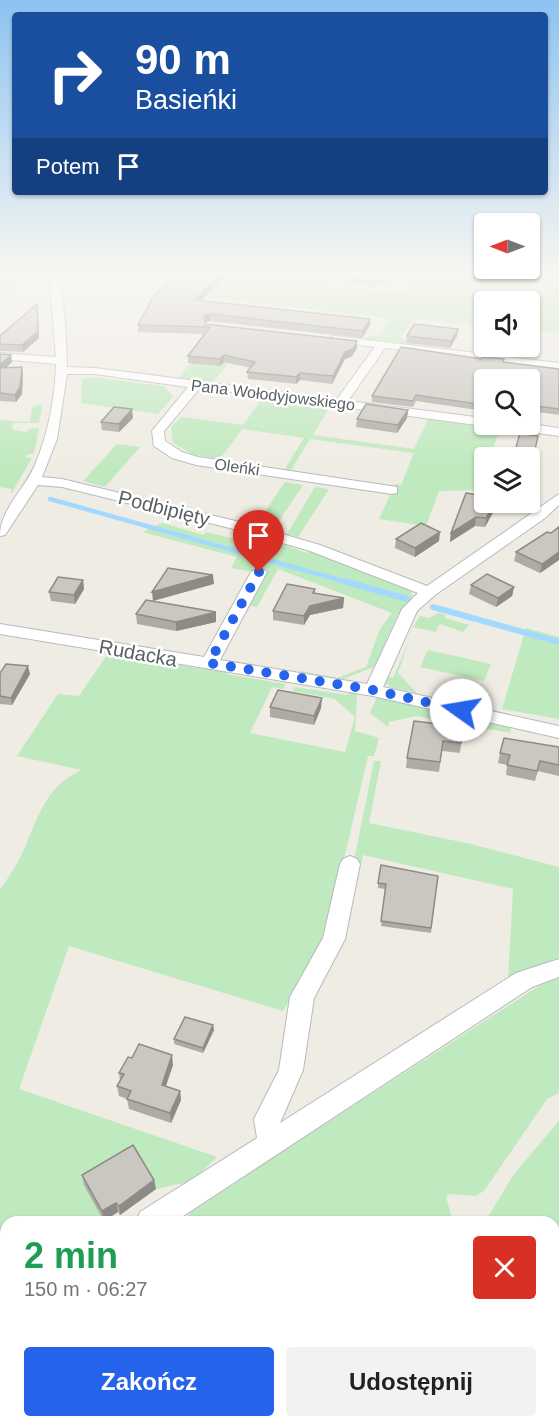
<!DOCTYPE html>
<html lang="pl">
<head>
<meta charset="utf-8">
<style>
  :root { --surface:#fff; --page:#f2f2f2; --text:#202124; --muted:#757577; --accent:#2563eb }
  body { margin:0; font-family:Helvetica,sans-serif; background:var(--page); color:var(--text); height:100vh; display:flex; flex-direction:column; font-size:22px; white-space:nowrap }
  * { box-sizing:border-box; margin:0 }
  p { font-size:20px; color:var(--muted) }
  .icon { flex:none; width:33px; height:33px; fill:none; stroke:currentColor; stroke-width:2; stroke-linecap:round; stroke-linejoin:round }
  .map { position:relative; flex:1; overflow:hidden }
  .details { position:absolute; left:0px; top:1216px; width:560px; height:212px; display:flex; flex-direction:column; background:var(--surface); border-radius:18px 18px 0 0; box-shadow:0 2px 4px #0004 }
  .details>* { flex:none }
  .banner { position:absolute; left:12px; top:12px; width:536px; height:183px; border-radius:6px; box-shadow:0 2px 4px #0004; background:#1a4fa0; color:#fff; overflow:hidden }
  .needle { width:39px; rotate:270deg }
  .buttons { position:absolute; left:474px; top:213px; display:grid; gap:12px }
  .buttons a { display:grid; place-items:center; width:66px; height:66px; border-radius:6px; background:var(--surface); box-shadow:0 2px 4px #0004; font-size:30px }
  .pin { position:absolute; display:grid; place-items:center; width:51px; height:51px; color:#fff; margin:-62px -26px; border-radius:50% 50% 50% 0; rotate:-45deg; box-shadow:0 0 6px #0007 }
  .pin .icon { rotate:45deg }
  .me { position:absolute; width:66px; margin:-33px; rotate:283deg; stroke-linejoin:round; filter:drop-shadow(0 0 4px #0008) }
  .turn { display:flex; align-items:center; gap:21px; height:126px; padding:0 24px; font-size:27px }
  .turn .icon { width:78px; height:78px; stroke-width:2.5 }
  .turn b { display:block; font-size:42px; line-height:51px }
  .then { display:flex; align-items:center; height:57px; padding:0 24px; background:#0003; gap:12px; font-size:22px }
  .round { display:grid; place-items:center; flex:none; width:63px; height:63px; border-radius:6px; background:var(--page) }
  .head { display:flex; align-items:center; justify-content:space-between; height:102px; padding:0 24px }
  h1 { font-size:36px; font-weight:800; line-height:45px; color:#1e9e55 }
  .action { display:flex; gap:12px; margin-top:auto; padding:12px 24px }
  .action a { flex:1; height:69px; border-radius:6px; background:var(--accent); color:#fff; font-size:24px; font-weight:800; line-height:69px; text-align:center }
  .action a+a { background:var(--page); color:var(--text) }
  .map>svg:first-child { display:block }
  .green { fill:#bfe9be }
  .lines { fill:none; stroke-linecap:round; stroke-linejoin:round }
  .stream-far1 { stroke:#a4d9ff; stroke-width:4.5 }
  .stream { stroke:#a4d9ff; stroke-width:6 }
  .lane-casing { stroke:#b6babf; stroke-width:2 }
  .street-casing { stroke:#b6babf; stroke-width:2 }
  .lane { fill:#fff; fill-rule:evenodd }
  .street { fill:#fff; fill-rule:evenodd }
  .wall { fill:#aeaba5 }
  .shaded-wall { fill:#8d8b86 }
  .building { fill:#cac7c0; stroke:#8d8b86; stroke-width:1.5 }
  .route { stroke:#2563eb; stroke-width:10; stroke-dasharray:0 18 }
  .labels { text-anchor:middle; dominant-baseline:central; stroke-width:5; stroke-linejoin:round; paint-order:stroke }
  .far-street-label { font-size:16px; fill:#5b6065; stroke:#fff }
  .street-label { font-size:20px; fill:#5b6065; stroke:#fff }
</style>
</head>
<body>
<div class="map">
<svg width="559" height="1427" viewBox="0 0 559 1427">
  <rect width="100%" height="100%" fill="#efece3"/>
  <!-- green -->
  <g class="green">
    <path d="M8,273H27L0,300V283Z"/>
    <path d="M249,273H322L314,283L403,293L418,273H559V333L530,330V302H484V326L414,319L400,337L412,344L361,338L381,334L391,319L204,296L219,279Z"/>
    <path d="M198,354L233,358L213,382L178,378Z"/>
    <path d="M92,377L164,386L173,397L158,414L81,403L82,379Z"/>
    <path d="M262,399L329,408L313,435L414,449L428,419L500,429L490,457L484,458V473L479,490L439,491L426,526L379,519L395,484L401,485L414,453L310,439L291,470L285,469L304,438L242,429L220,459L194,455L173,443L171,427L181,417L243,425Z"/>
    <path d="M36,405H43L39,423H14L11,426L14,430L26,432L32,428H39L34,453L26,455V457L32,458L11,494V489L0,487V420L30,422L32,407Z"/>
    <path d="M117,444L140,447L105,487L83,481Z"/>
    <path d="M285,482L303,485L273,530L256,525Z"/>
    <path d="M315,487L329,489L298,537L287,534Z"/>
    <path d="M162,523L204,535L206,532L235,539L240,544L253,542L269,547V551L279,548L281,544L307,553L311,550L410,589L413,597L397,616L374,667L340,680L300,673V671L337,678L366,667L380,629L392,613L278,569L257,607L248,605L268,570L254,572L231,568L237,557L142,532Z"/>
    <path d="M438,613L446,615L445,618L469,625L463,632L440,624L436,632L413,627L420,616L429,618Z"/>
    <path d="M526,628L559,637V719L502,709Z"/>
    <path d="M410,638L398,673L417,693L390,687L386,683L387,677L393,678Z"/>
    <path d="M428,650L491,664L484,681L420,667Z"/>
    <path d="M109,652L196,668L227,671L226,674L285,684L284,689L272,687L250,733L345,752L355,717L335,699L293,691L295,687L347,695L350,692L357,694L355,731L379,738L374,756H368L325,941L283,1011L69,946L19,1089L217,1157L192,1181L156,1189L135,1155L103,1222H6V1261L0,1262V890C7,879 16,867 22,854C38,819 44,787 82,770L17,756L58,694L79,696Z"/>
    <path d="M377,697L510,725L511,733L416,716L389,722L388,727L370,713Z"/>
    <path d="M374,761H381L369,823L471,844L559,867V957L508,980L513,889L363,855L361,864L354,861Z"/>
    <path d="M559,973V1093L547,1099L484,1191L475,1196L449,1194L446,1197L453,1222H183L192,1210Z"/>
    <path d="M559,1121V1427H0V1283L6,1282V1422H554V1222H485L514,1174Z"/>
  </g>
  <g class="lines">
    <!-- stream-far1 -->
    <path class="stream-far1" d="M50,499L350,583"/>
    <!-- stream -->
    <g class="stream">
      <path d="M344,581L407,599"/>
      <path d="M433,607L559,642"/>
    </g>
    <!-- lane casing -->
    <g class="lane-casing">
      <path id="lane" d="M225,273H238L214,276L212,275Z"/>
    </g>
    <!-- street casing -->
    <g class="street-casing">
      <g id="street">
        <path d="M49,273H59L65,320L67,367L95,368L337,399L375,347L330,341L329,339L334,336L559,363V369L385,348L348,401L484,418V424H489L484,426L200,388L164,431L165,441L182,452L198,457L397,487V493L392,494L196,465L172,458L154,446L152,431L188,387L95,374H67L57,439L42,477L62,479L248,524L320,545L427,586L559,494V505L545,518L435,595L417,611L383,687L559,726V738L373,696L0,634V624L204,657L251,572L259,567L267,572L220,660L367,684L402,609L418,593L310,551L238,530L62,487L38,485L5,535L0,536C0,510 23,491 34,467C48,435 55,399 56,364L0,359V353L56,357Z"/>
        <path d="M495,424H530L559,428V436L501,428Z"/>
        <path d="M350,856L357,859L360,864L345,939L314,998L303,1070L280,1123L516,973L559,959V977L532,987L174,1222H136L140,1212L257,1138L254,1119L279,1070L290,997L323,938L340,864L343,859Z"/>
        <path d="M6,1257V1285L0,1286V1258Z"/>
      </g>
    </g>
    <!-- lane -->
    <use href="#lane" class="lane"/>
    <!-- street -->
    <use href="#street" class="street"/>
  </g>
  <!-- wall -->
  <g class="wall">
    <path d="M393,273L386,284H378L377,287L346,284V278Z"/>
    <path d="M224,277L201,301L370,319V325L362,338L210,321L205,322V324L357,348L352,356L345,359L332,384L300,380L296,384L288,383L248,379L247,372L251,368L224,362L220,366L188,363V356L205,334L138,332V325Z"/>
    <path d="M38,310L39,338L23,352L0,351V336Z"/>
    <path d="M458,329L457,336L450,348L406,343L407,336Z"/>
    <path d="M488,346H511L508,355L487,353Z"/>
    <path d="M0,354L11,355L12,362L6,368L23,374L22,394L16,402L0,401Z"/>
    <path d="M482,359H504V362L559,369V415L530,411V380H484V411L416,401L413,407L372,402V396Z"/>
    <path d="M408,410L407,418L397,433L356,427L357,419Z"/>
    <path d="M133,418L119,432L102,430L101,422Z"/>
    <path d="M463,503L496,507L485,527L475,526L450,542L451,533Z"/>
    <path d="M559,527V560L540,573L514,561L516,552L551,533Z"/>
    <path d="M396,539L439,541L415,557L395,548Z"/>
    <path d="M83,580L84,589L75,604L51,601L49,592Z"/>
    <path d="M471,585L514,587L512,596L496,607L469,594Z"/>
    <path d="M315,589V593L344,598L343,608L310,615L304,625L273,620V611Z"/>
    <path d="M136,614L216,622L176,631L137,624Z"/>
    <path d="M0,673L30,674L12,705L0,704Z"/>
    <path d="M270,707L321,708L314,725L270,717Z"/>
    <path d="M463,727L460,753L442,751L439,772L406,768L407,758Z"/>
    <path d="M559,747V776L538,771L535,781L506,775L507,765L498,763L500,753Z"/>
    <path d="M438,876L431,933L381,926L385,889L378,888V883Z"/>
    <path d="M213,1025L214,1030L203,1053L174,1044V1039Z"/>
    <path d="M132,1058L173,1065L166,1086L180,1091L181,1100L171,1123L129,1109L127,1099L119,1096L117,1086L120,1081L119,1073Z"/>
    <path d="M82,1175L154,1180L156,1189L120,1215L118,1212L104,1221L84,1185Z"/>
  </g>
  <!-- shaded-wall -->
  <g class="shaded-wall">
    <path d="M222,273H224V277L195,307V300Z"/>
    <path d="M390,273H393L386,284L387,278Z"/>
    <path d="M37,304L39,338L23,352L22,345Z"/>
    <path d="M210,314V321L204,323V316Z"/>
    <path d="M370,319V325L362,338L363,331Z"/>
    <path d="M458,329L457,336L450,348L451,341Z"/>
    <path d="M357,341V348L352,356L345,359L332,384L333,376L345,352Z"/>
    <path d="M11,355L12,362L0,373V365Z"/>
    <path d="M224,355V362L220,366V359Z"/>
    <path d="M22,367L23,374L22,394L16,402L15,395Z"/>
    <path d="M300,373V380L296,384V377Z"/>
    <path d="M132,409L133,418L119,432V424Z"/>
    <path d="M408,410L407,418L397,433L398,425Z"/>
    <path d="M495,502H497L496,507L485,527L486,518Z"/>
    <path d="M476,517L475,526L450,542L451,533Z"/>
    <path d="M440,532L439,541L415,557V548Z"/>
    <path d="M559,552V560L540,573L542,564Z"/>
    <path d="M213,575L214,584L153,601L152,592Z"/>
    <path d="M83,580L84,589L75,604L74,595Z"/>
    <path d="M514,587L512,596L496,607L498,598Z"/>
    <path d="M344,598L343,608L310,615L304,625V616L310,606Z"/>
    <path d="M216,612V622L176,631V622Z"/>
    <path d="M28,666L30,674L12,705L11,698Z"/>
    <path d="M322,698L321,708L314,725V716Z"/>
    <path d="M213,1025L214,1030L203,1053V1048Z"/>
    <path d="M172,1055L173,1065L163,1094L162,1085Z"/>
    <path d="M180,1091L181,1100L171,1123L170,1113Z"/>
    <path d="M154,1180L156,1189L120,1215L119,1206Z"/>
    <path d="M116,1203L118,1212L104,1221L102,1211Z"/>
  </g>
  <!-- building -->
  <g class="building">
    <path d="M168,273H222L195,300L370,319L363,331L210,314L204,316L205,324L357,341L353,349L345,352L333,376L300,373L296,377L288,376L247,372L255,362L224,355L220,359L188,356L210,327L138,325L154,295L167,283Z"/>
    <path d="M349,273H390L387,278H379L378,281L346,278Z"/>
    <path d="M37,304L38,331L22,345L0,344V336Z"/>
    <path d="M414,324L458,329L451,341L407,336Z"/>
    <path d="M401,347L482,359L483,357L504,359L503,362L559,369V409L530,405V380H484V405L416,395L413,401L372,396Z"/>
    <path d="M0,354L11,355L0,365Z"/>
    <path d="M22,367L20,387L15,395L0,393V368Z"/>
    <path d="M366,404L408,410L398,425L357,419Z"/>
    <path d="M114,407L132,409L119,424L101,422Z"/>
    <path d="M520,433L538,436L530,472V458H513Z"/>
    <path d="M466,493L484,496V502H495L486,518L476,517L451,533Z"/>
    <path d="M421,523L440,532L415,548L396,539Z"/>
    <path d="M559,527V552L542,564L516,552L547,532L551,533Z"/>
    <path d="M168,568L213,575L152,592Z"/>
    <path d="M487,574L514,587L498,598L471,585Z"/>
    <path d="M58,577L83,580L74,595L49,592Z"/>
    <path d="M287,584L315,589L313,593L344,598L310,606L304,616L273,611Z"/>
    <path d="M146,600L216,612L176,622L136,614Z"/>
    <path d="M6,664L28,666L11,698L0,696V673Z"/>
    <path d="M278,690L322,698L314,716L270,707Z"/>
    <path d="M414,721L463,727L461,743L443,741L440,762L407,758Z"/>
    <path d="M504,738L559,747V765L540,761L537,771L507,765L510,755L500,753Z"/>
    <path d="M381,865L438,876L431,928L381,921L386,884L378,883Z"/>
    <path d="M185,1017L213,1025L203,1048L174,1039Z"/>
    <path d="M139,1044L172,1055L162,1085L180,1091L170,1113L127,1099L131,1091L117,1086L124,1074L119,1073L128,1057L132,1058Z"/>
    <path d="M133,1145L154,1180L119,1206L116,1203L102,1211L82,1175Z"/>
  </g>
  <!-- sky -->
  <linearGradient id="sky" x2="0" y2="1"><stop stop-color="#8dc3f1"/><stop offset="0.58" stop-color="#f8f6f2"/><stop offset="1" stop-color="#f8f6f2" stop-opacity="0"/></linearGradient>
  <rect width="559" height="472" fill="url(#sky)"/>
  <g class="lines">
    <!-- route -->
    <path class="route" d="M259,572L209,663L373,690L461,710"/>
  </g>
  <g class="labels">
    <!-- far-street labels -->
    <g class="far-street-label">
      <text transform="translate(273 395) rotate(7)">Pana Wołodyjowskiego</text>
      <text transform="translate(237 467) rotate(8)">Oleńki</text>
    </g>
    <!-- street labels -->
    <g class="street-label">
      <text transform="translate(164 508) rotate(14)">Podbipięty</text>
      <text transform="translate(138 653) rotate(10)">Rudacka</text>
    </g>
  </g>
</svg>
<div class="buttons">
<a><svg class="needle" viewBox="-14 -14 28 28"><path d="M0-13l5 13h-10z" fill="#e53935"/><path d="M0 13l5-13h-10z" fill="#757577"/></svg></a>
<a><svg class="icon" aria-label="sound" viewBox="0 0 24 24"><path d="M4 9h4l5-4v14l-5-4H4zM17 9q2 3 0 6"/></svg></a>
<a><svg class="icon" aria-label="search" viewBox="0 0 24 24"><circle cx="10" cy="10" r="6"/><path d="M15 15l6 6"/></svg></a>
<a><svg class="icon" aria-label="layers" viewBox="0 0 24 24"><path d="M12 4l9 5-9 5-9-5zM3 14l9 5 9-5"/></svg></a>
</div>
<div class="pin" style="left:259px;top:572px;background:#d93025"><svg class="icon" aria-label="arrive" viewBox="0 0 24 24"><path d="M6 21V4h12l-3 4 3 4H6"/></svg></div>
<svg class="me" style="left:461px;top:710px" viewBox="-20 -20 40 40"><circle r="19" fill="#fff"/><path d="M0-13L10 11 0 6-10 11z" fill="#2563eb"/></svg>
<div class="banner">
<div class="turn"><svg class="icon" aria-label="right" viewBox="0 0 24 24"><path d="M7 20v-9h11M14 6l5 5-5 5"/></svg><div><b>90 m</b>Basieńki</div></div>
<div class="then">Potem<svg class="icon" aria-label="arrive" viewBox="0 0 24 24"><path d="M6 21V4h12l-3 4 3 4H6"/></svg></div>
</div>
<section class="details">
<div class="head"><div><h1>2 min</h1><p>150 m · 06:27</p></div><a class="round" style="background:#d93025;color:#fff"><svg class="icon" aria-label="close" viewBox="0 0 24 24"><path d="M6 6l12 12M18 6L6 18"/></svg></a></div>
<div class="action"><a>Zakończ</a><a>Udostępnij</a></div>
</section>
</div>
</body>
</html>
